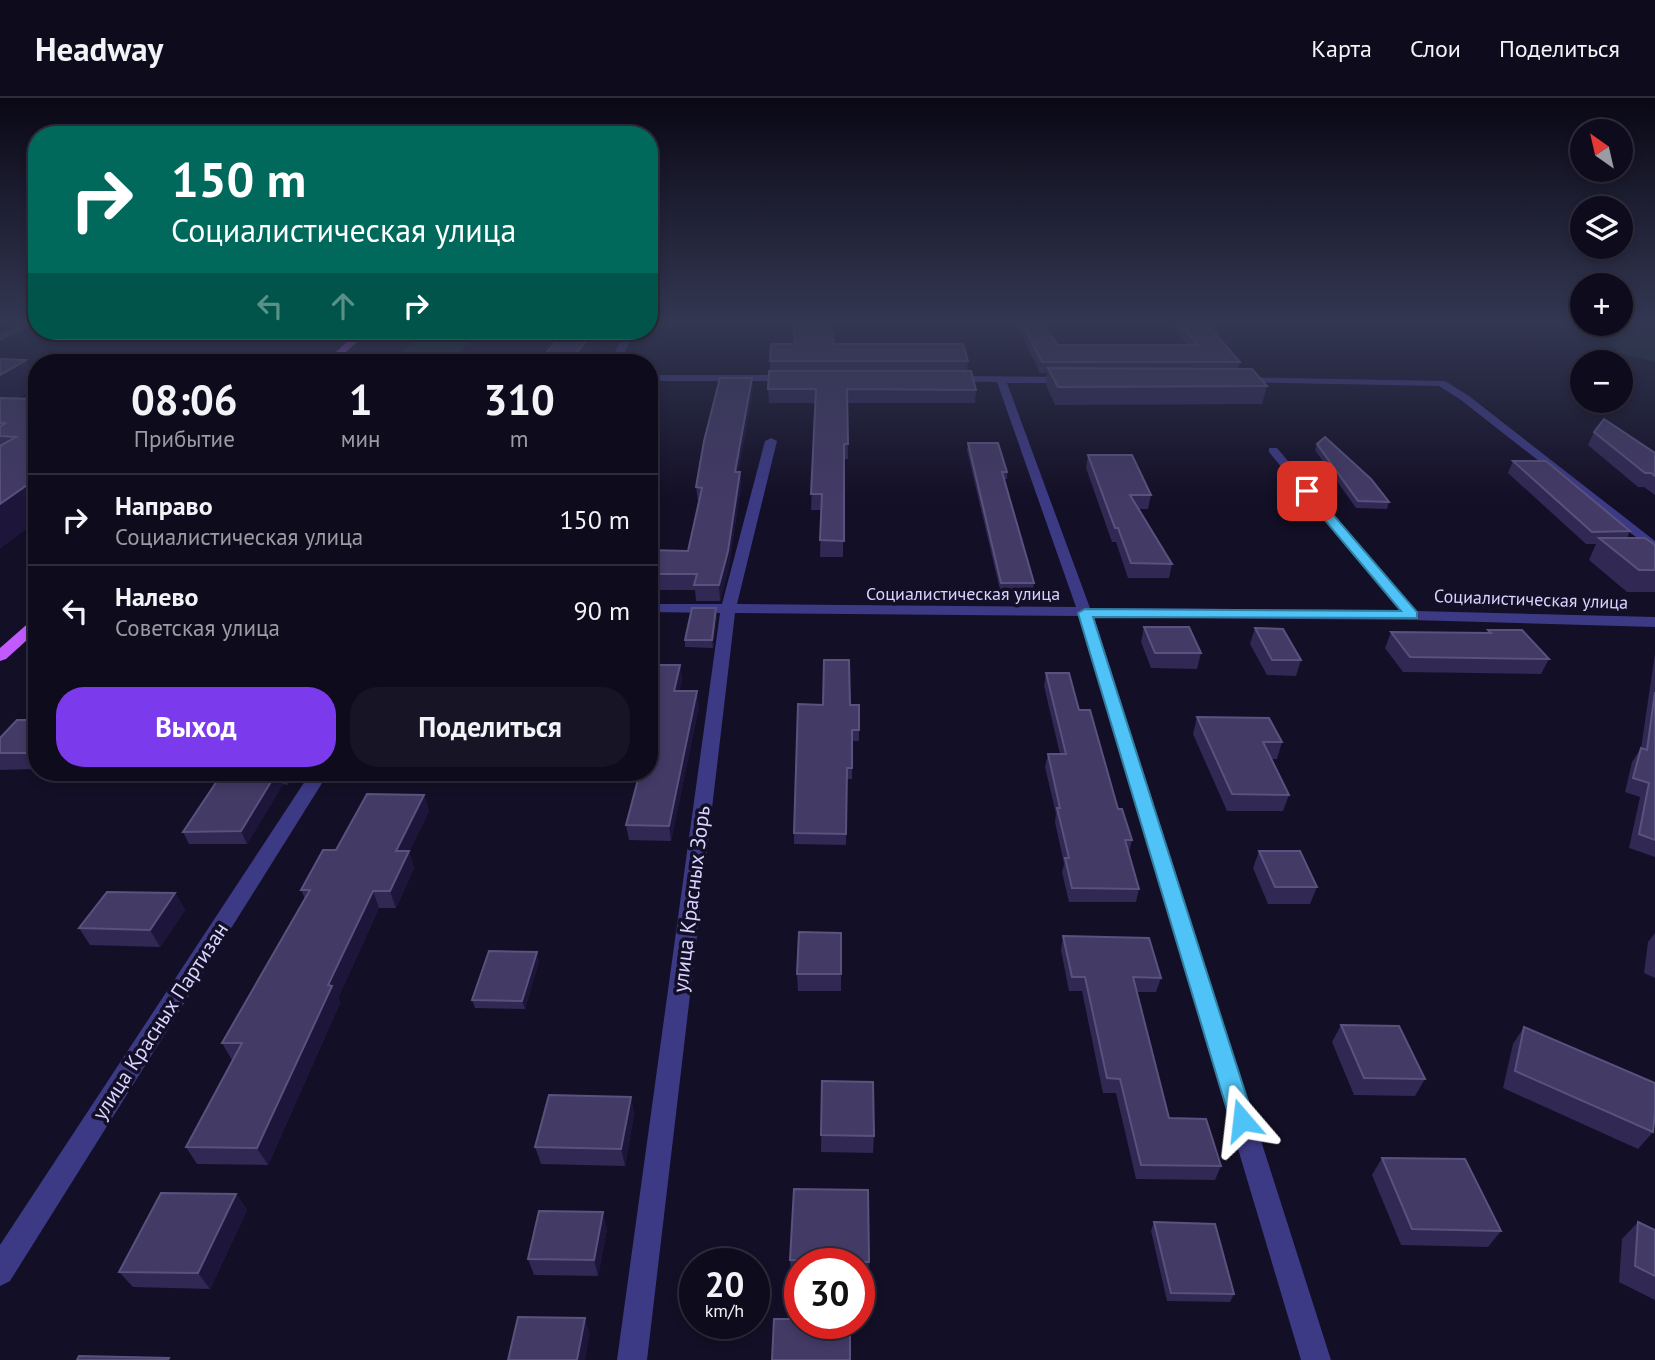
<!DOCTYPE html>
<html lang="ru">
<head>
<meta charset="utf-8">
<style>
  :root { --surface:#0e0b1c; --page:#171425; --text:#f1f3f6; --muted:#9b9ba3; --line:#2e2b3b; --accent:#7c3aed }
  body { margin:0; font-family:"PT Sans",sans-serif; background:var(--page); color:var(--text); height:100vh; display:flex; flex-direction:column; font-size:26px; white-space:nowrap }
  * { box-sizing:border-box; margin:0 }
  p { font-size:23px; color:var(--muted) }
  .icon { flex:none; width:38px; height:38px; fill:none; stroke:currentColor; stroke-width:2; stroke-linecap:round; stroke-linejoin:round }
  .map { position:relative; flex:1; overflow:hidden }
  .details { position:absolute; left:28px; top:256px; width:630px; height:427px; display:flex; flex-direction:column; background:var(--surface); border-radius:28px; box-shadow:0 4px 10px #0003,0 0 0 2px var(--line) }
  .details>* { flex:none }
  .hud { position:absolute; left:28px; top:28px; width:630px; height:214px; border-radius:28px; box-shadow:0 4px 10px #0003,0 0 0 2px var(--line); background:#00695c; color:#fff; overflow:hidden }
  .needle { width:46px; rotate:326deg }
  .buttons { position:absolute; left:1570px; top:21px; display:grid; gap:14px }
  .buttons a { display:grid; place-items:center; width:63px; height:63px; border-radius:50%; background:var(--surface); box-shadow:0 4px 10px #0003,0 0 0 2px var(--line); font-size:35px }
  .speed { position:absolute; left:679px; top:1150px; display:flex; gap:14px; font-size:35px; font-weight:700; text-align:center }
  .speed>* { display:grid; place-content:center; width:91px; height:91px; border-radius:50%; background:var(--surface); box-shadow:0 4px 10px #0003,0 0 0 2px var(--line); line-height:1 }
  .speed small { font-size:18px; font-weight:400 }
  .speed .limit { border:10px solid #d22; background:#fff; color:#111 }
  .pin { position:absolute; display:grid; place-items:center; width:60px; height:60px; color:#fff; margin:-30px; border-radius:14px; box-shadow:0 4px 10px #0006 }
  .me { position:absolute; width:77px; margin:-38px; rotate:343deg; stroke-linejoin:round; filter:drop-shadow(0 0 5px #0008) }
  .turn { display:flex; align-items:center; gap:24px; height:147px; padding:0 28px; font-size:32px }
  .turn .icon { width:91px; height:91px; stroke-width:2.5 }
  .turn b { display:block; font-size:49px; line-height:60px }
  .lanes { display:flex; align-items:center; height:66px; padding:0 28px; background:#0003; justify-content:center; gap:35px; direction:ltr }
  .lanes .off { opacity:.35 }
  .eta { display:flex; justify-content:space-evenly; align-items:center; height:119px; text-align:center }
  .eta b { font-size:42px; font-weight:700; line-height:49px }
  .button { display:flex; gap:14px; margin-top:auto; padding:14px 28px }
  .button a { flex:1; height:80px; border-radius:28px; background:var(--accent); color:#fff; font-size:28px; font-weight:700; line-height:80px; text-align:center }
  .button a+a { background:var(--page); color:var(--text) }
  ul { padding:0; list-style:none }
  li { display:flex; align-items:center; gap:21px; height:91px; padding:0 28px; border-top:2px solid var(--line) }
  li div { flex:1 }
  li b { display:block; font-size:26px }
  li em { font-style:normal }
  header { display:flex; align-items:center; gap:42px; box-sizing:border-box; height:98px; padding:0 35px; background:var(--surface); border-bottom:2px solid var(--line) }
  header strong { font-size:33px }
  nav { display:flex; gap:38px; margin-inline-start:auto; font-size:24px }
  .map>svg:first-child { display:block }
  .green { fill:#12302f }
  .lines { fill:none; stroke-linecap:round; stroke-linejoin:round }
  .minor { fill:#3d3a85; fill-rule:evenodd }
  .major { fill:#c25bff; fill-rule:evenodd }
  .wall { fill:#312854 }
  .shaded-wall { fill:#1d163a }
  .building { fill:#433a66; stroke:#5a527e; stroke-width:2 }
  .route { fill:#4fc3f7; stroke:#337fa1; stroke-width:2 }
  .labels { text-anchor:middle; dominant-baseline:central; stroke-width:7; stroke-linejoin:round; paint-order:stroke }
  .street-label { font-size:18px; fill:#d9d4ff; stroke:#130f26 }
  .near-street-label { font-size:21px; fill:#d9d4ff; stroke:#130f26 }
</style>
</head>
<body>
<header>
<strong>Headway</strong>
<nav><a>Карта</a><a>Слои</a><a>Поделиться</a></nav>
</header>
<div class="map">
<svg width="1655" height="1262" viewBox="0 0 1655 1262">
  <rect width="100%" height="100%" fill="#130f26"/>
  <!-- green -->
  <g class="green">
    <path d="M1572,225H1655V264L1619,255L1611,245L1562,232Z"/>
    <path d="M417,239L472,240L452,264H392Z"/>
  </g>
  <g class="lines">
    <!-- minor -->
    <g class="minor">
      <path d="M25,225H35L0,243V236Z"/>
      <path d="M626,233H635L620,264H610Z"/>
      <rect x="0" y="274" width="37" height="6"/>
      <path d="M649,277H793L798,280L793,283H649Z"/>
      <path d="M950,278L1069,279L1074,282L1069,285H1007L1090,510L1400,512L1269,354V350H1277L1416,513L1655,519V529L1412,522L1094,519L1331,1262H1301L1079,518L735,515L647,1262H617L720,515L649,514V506H722L765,343L771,340L777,343L737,506L1076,509L997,284L946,283V279Z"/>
      <path d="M1237,279L1445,283L1469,298L1655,443V454L1461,302L1439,288L1233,284L1232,282Z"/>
      <path d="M311,674H329L10,1183L0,1188V1147Z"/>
    </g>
    <!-- major -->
    <g class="major">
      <path d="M359,233H369L335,264H325Z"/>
      <path d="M37,520V533L6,561L0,563V550L32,522Z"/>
    </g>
  </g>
  <!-- wall -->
  <g class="wall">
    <path d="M792,225H830L834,246L968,263L967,273L976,292L975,305H847L848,361H844L843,459H820L821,412H811L815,305H769L768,291L770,273V263L794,246Z"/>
    <path d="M1016,225H1042L1058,247H1187L1172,226V225H1206L1240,264L1238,271L1267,288L1262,306L1055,307L1046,287L1047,275H1040Z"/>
    <path d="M429,233H478L474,238H430Z"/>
    <path d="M0,261L26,262L37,286V289L19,300L37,301V423L0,450Z"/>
    <path d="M752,280L753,293L738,374H740L741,388L729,468L720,503H696L695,492H649V452L688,453L699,404H698L696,389Z"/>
    <path d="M1594,334L1655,355V397L1644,389H1638L1588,347Z"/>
    <path d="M968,345L1007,374V381H1004L1034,485L1033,492H1000L967,352Z"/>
    <path d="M1317,346L1389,404L1387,411L1356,410L1315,352Z"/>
    <path d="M1088,357L1151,397L1148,411H1139L1172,466L1169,480H1128L1116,444H1112L1086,370Z"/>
    <path d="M1513,363L1630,433L1627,440L1655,447V494H1627L1589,462L1596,446H1586L1508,375Z"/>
    <path d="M716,510L717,518L713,550L685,549V542Z"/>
    <path d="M1144,529L1201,555L1197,571L1151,570L1141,544Z"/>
    <path d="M1255,530L1301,562L1296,578L1267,577L1250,546Z"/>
    <path d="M1488,532L1549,561L1541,576L1403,574L1385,550L1391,534L1487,535Z"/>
    <path d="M37,538V552L32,542Z"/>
    <path d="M1655,556V759L1629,750L1640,699L1625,694L1632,664L1641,650Z"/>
    <path d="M680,567L682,581L679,593L699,608L671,743L629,742L626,727Z"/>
    <path d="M1046,575L1079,612L1118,711L1132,742L1129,754L1139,791L1136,804H1069L1062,774L1064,766L1055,724L1056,716L1045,669L1048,656H1060L1044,588Z"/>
    <path d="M850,607L859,632V643H852V681H847L846,747L794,746V735Z"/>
    <path d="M1197,619L1282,644L1277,661H1271L1289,697L1283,713H1227L1193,636Z"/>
    <path d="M37,622V671L0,672V640Z"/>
    <path d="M218,674H297L288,687L283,686L247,746H189L183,734L220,678Z"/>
    <path d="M424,697L429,713L409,754L414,770L396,810H379L338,900L340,905L268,1067L197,1066L186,1049L233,962H232L222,945L305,801L301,792L336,752Z"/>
    <path d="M1259,753L1317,789L1310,806H1268L1253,770Z"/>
    <path d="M175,795L185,812L160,849L90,847L79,830Z"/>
    <path d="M841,835V893H798L797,876Z"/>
    <path d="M1655,835V880L1644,875L1648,844Z"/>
    <path d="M1063,838L1161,880L1156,894H1137L1169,1020L1221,1068L1215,1082L1136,1081L1116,995H1103L1082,893H1069L1061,852Z"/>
    <path d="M539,863L525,911L475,910L472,902Z"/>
    <path d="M1341,927L1425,981L1415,998L1354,997L1332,944Z"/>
    <path d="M1524,929L1653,1034L1638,1051L1503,990L1513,946Z"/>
    <path d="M822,983L874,1038L873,1055L821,1054Z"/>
    <path d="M631,999L634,1016L625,1068L541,1066L535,1049Z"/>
    <path d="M1382,1060L1501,1133L1488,1149L1401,1147L1372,1077Z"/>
    <path d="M236,1096L247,1112L210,1191L133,1189L119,1174Z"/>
    <path d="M1154,1124L1234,1196L1230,1204L1167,1203L1151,1133Z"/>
    <path d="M1638,1124L1655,1132V1202L1619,1184L1622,1141Z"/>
    <path d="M607,1131L598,1178L534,1177L528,1161Z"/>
    <path d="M790,1162L869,1164L868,1180H859V1166H800V1178H791Z"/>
  </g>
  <!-- shaded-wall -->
  <g class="shaded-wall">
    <path d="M594,233H596L598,244L583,264H569Z"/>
    <path d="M26,262L37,286V289L0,312V277Z"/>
    <path d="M752,280L753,293L736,388L735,374Z"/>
    <path d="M740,374L741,388L729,468L720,503L719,487Z"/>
    <path d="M37,380V423L0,450V406Z"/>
    <path d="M716,510L717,518L713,550L712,542Z"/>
    <path d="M680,567L682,581L676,608L674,593Z"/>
    <path d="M697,593L699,608L671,743L669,728Z"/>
    <path d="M277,674L283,686L247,746L241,733Z"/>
    <path d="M283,674H297L288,687Z"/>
    <path d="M424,697L429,713L409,754L414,770L396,810L390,793L396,753Z"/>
    <path d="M373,793L379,810L338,900L340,905L268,1067L257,1050L328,887Z"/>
    <path d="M175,795L185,812L160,849L150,832Z"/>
    <path d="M537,854L539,863L525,911L522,903Z"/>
    <path d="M631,999L634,1016L625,1068L621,1051Z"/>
    <path d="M236,1096L247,1112L210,1191L198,1175Z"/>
    <path d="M603,1114L607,1131L598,1178L594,1162Z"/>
    <path d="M585,1220L590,1235L585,1262H577Z"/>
  </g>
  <!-- building -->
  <g class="building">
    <path d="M793,225H830L834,246H963L968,263H770L771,246H795Z"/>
    <path d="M1022,225H1042L1058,247H1197L1180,225H1206L1240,264H1042Z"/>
    <path d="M565,233H594L569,264H538Z"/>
    <path d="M524,259L532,264H521Z"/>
    <path d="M0,261L26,262L0,277Z"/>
    <path d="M348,261H389L385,264H344Z"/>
    <path d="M1048,270L1252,271L1267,288L1058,289Z"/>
    <path d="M769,273H971L976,292L847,291L848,346H844V443L820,442L822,396H811L816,291H768Z"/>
    <path d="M720,280H752L735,374H740L728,453L719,487H694L697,476H649V452L688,453L702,390L696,389L704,343Z"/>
    <path d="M0,300L37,301V380L0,406V348L16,339L0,338V328L6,325H0Z"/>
    <path d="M1604,321L1655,355V378L1651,375H1645L1594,334Z"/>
    <path d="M1325,339L1371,381L1389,404L1358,403L1317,346Z"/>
    <path d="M968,345H998L1007,374H1002L1034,485H1001Z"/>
    <path d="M1088,357H1132L1151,397H1130L1172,466L1131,465L1118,430H1115Z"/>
    <path d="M1513,363H1546L1630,433L1592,434Z"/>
    <path d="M1599,440H1645L1655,447V472H1639Z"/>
    <path d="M692,510H716L712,542H685Z"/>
    <path d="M1144,529H1189L1201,555H1155Z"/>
    <path d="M1255,530L1283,531L1301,562H1272Z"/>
    <path d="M1488,532H1522L1549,561L1410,559L1391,534L1491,535Z"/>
    <path d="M824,562H849L850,607H859V632H852V670H847L846,736L794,735L798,606L823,607Z"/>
    <path d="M649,567H680L674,593H697L669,728L626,727L640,674H649Z"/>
    <path d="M1046,575H1069L1079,612H1090L1118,711H1122L1132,742H1125L1139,791L1072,790L1065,760H1069L1057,710H1060L1048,656H1066Z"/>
    <path d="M1655,594V742L1639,736L1649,685L1633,680L1641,650L1647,652Z"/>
    <path d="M1197,619L1269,620L1282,644H1263L1289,697L1232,696Z"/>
    <path d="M17,622H37V655H0V640Z"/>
    <path d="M223,674H283H277L241,733L183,734Z"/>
    <path d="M367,696L424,697L396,753H409L390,793H373L328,887L332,888L257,1050L186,1049L242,945H222L310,792H301L323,752H336Z"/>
    <path d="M1259,753H1300L1317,789H1275Z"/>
    <path d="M107,794L175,795L150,832L79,830Z"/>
    <path d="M799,834L841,835V876H797Z"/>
    <path d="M1063,838L1149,840L1161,880L1133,879L1169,1020L1206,1021L1221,1068L1141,1067L1120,981L1107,980L1085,879H1072Z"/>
    <path d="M489,853L537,854L522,903L472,902Z"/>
    <path d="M1341,927L1399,928L1425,981L1364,980Z"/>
    <path d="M1524,929L1655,985V1014L1653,1034L1515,973Z"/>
    <path d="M822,983L873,984L874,1038L821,1037Z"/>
    <path d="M549,997L631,999L621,1051L535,1049Z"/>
    <path d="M1382,1060L1465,1061L1501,1133L1412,1131Z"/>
    <path d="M794,1091L868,1092L869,1164L790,1162Z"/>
    <path d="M161,1095L236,1096L198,1175L119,1174Z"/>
    <path d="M539,1113L603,1114L594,1162L528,1161Z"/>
    <path d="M1154,1124L1215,1126L1234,1196L1171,1195Z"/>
    <path d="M1638,1124L1655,1132V1178L1635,1168Z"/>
    <path d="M518,1219L585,1220L577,1262H508Z"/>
    <path d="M774,1221H800V1225H850V1262H772Z"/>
    <path d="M79,1258L169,1260L168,1262H77Z"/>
  </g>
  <!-- sky -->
  <linearGradient id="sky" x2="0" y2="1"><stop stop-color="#0a0815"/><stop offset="0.56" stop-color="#333752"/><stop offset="1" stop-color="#333752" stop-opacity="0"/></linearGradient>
  <rect width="1655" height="401" fill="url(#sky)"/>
  <!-- route -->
  <path class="route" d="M1303,391H1311L1417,514V520L1093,519L1254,1022L1250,1030L1242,1033L1234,1030L1230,1022L1078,515L1085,511L1401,513L1303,396Z"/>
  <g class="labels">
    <!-- street labels -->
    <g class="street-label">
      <text x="963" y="495">Социалистическая улица</text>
      <text transform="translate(1531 501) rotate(2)">Социалистическая улица</text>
    </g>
    <!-- near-street labels -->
    <g class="near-street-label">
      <text transform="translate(691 801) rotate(-83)">улица Красных Зорь</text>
      <text transform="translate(160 923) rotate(-57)">улица Красных Партизан</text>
    </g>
  </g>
</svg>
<div class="buttons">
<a><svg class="needle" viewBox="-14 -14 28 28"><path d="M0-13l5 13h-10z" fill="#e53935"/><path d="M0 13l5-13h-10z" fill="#9b9ba3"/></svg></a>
<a><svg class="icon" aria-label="layers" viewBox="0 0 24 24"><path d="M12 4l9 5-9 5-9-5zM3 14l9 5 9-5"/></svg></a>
<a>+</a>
<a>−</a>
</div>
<div class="speed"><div>20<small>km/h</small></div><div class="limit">30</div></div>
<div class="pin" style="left:1307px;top:393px;background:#d93025"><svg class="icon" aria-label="arrive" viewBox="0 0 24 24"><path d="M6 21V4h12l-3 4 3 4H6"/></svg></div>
<svg class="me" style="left:1242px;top:1022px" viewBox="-20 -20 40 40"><path d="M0-17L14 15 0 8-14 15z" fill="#4fc3f7" stroke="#fff" stroke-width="4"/></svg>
<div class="hud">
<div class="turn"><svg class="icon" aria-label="right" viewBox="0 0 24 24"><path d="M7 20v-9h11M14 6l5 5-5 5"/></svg><div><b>150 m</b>Социалистическая улица</div></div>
<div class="lanes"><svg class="icon off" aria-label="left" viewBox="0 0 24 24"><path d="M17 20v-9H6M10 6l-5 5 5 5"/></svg><svg class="icon off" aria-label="ahead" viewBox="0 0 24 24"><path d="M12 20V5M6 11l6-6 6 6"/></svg><svg class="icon" aria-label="right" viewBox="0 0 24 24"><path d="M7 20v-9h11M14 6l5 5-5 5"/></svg></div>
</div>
<section class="details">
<div class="eta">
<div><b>08:06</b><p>Прибытие</p></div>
<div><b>1</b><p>мин</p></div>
<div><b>310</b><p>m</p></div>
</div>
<ul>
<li><svg class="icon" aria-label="right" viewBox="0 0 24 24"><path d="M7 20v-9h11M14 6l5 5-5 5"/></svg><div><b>Направо</b><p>Социалистическая улица</p></div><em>150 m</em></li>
<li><svg class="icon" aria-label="left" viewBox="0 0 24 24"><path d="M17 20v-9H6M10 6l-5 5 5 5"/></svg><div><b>Налево</b><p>Советская улица</p></div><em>90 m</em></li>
</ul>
<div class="button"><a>Выход</a><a>Поделиться</a></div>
</section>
</div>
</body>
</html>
